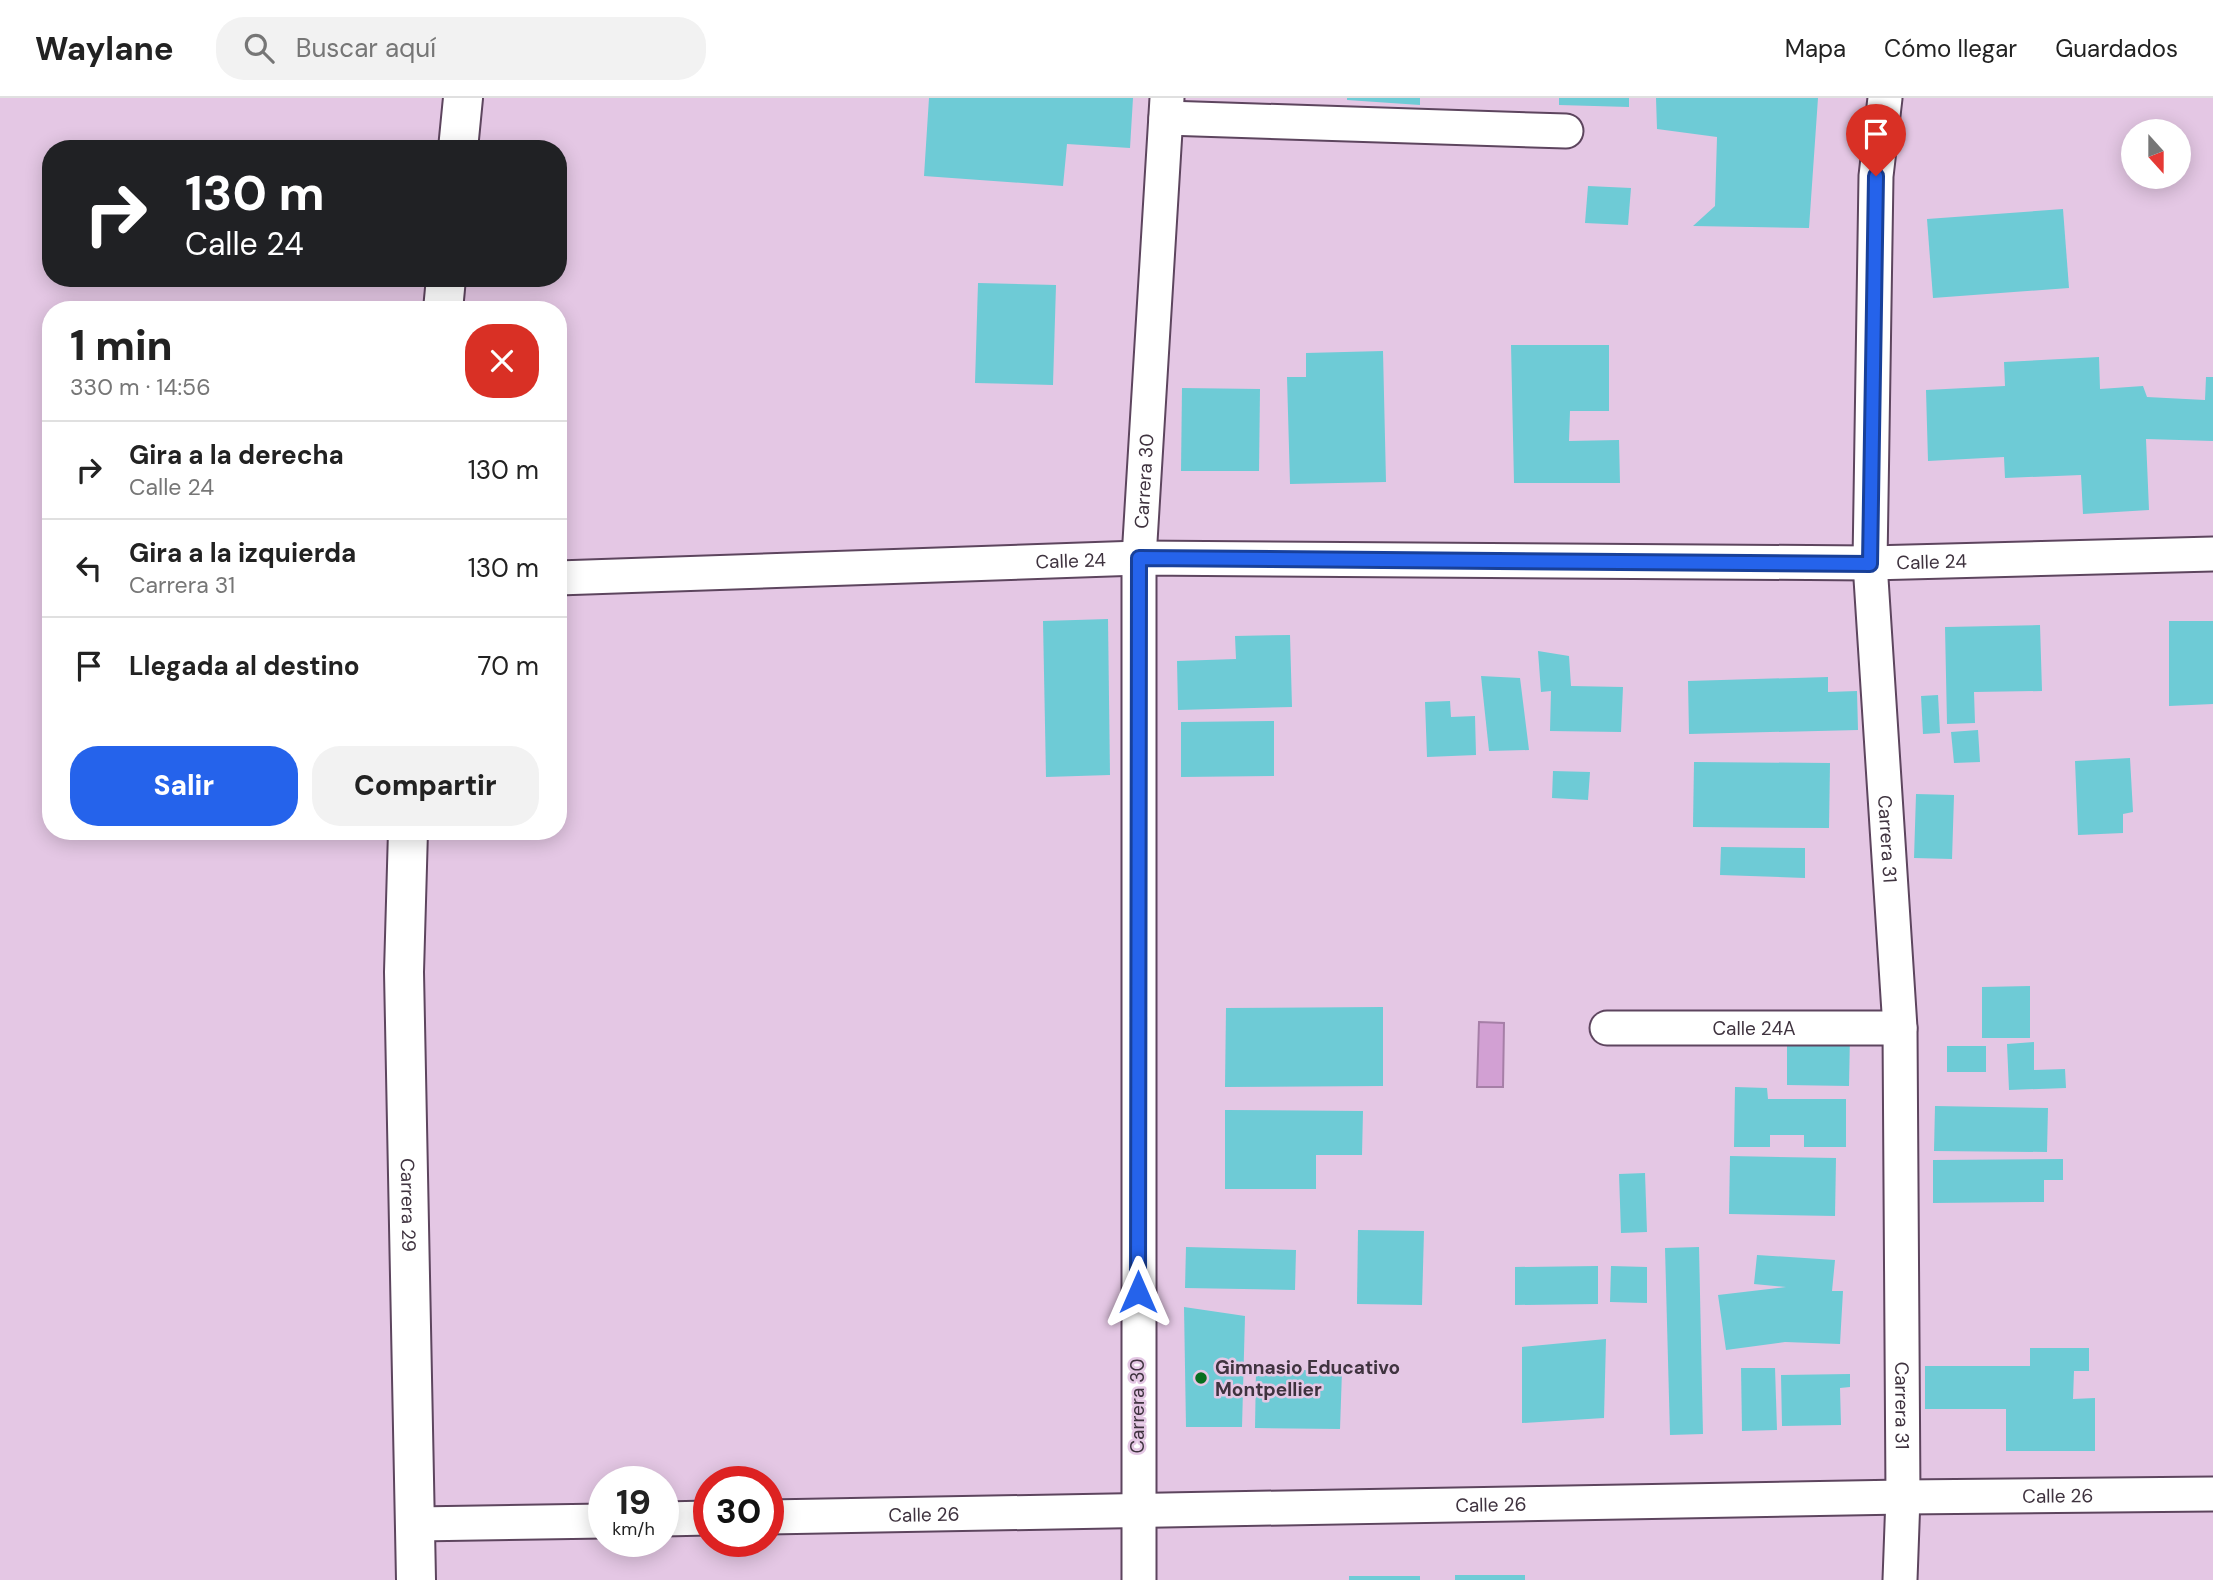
<!DOCTYPE html>
<html lang="es">
<head>
<meta charset="utf-8">
<style>
  :root { --surface:#fff; --page:#f2f2f2; --text:#222; --muted:#767676; --line:#e0e0e0; --accent:#2563eb }
  body { margin:0; font-family:"DM Sans",sans-serif; background:var(--page); color:var(--text); height:100vh; display:flex; flex-direction:column; font-size:26px; white-space:nowrap }
  * { box-sizing:border-box; margin:0 }
  p { font-size:23px; color:var(--muted) }
  .icon { flex:none; width:38px; height:38px; fill:none; stroke:currentColor; stroke-width:2; stroke-linecap:round; stroke-linejoin:round }
  .map { position:relative; flex:1; overflow:hidden }
  .drawer { position:absolute; left:42px; top:203px; width:525px; height:539px; display:flex; flex-direction:column; background:var(--surface); border-radius:28px; box-shadow:0 4px 18px #0003 }
  .drawer>* { flex:none }
  .hud { position:absolute; left:42px; top:42px; width:525px; height:147px; border-radius:28px; box-shadow:0 4px 18px #0003; background:#202124; color:#fff; overflow:hidden }
  .needle { width:46px; rotate:159deg }
  .controls { position:absolute; left:2121px; top:21px; display:grid; gap:14px }
  .controls a { display:grid; place-items:center; width:70px; height:70px; border-radius:50%; background:var(--surface); box-shadow:0 4px 18px #0003; font-size:35px }
  .speed { position:absolute; left:588px; top:1368px; display:flex; gap:14px; font-size:35px; font-weight:700; text-align:center }
  .speed>* { display:grid; place-content:center; width:91px; height:91px; border-radius:50%; background:var(--surface); box-shadow:0 4px 18px #0003; line-height:1 }
  .speed small { font-size:18px; font-weight:400 }
  .speed .limit { border:10px solid #d22; background:#fff; color:#111 }
  .pin { position:absolute; display:grid; place-items:center; width:60px; height:60px; color:#fff; margin:-72px -30px; border-radius:50% 50% 50% 0; rotate:-45deg; box-shadow:0 0 7px #0007 }
  .pin .icon { rotate:45deg }
  .me { position:absolute; width:77px; margin:-38px; rotate:0deg; stroke-linejoin:round; filter:drop-shadow(0 0 5px #0008) }
  .turn { display:flex; align-items:center; gap:24px; height:147px; padding:0 28px; font-size:32px }
  .turn .icon { width:91px; height:91px; stroke-width:2.5 }
  .turn b { display:block; font-size:49px; line-height:60px }
  .round { display:grid; place-items:center; flex:none; width:74px; height:74px; border-radius:28px; background:var(--page) }
  .head { display:flex; align-items:center; justify-content:space-between; height:119px; padding:0 28px }
  h1 { font-size:42px; font-weight:800; line-height:52px }
  .cta { display:flex; gap:14px; margin-top:auto; padding:14px 28px }
  .cta a { flex:1; height:80px; border-radius:28px; background:var(--accent); color:#fff; font-size:28px; font-weight:800; line-height:80px; text-align:center }
  .cta a+a { background:var(--page); color:var(--text) }
  ul { padding:0; list-style:none }
  li { display:flex; align-items:center; gap:21px; height:98px; padding:0 28px; border-top:2px solid var(--line) }
  li div { flex:1 }
  li b { display:block; font-size:26px }
  li em { font-style:normal }
  header { display:flex; align-items:center; gap:42px; box-sizing:border-box; height:98px; padding:0 35px; background:var(--surface); border-bottom:2px solid var(--line) }
  header strong { font-size:33px }
  nav { display:flex; gap:38px; margin-inline-start:auto; font-size:24px }
  .search { width:490px; height:63px; background:var(--page); display:flex; align-items:center; gap:18px; box-sizing:border-box; padding:0 24px; border-radius:28px; color:var(--muted); font-size:26px }
  .map>svg:first-child { display:block }
  .water { fill:#d2a0d3; stroke:#a67fa7; stroke-width:2 }
  .building { fill:#6ecbd6 }
  .lines { fill:none; stroke-linecap:round; stroke-linejoin:round }
  .minor-casing { stroke:#5d455e; stroke-width:37 }
  .tertiary-casing { stroke:#5d455e; stroke-width:42 }
  .minor { stroke:#fff; stroke-width:33 }
  .tertiary { stroke:#fff; stroke-width:38 }
  .route-casing { stroke:#184099; stroke-width:18 }
  .route { stroke:#2563eb; stroke-width:12 }
  .poi-dot { fill:#076f1f; stroke:#e4c7e4; stroke-width:2.5 }
  .labels { text-anchor:middle; dominant-baseline:central; stroke-width:5; stroke-linejoin:round; paint-order:stroke }
  .street-label { font-size:19px; fill:#3f333f; stroke:#e4c7e4 }
  .poi-label { font-size:19px; font-weight:bold; fill:#3f333f; stroke:#e4c7e4; text-anchor:start }
</style>
</head>
<body>
<header>
<strong>Waylane</strong>
<div class="search"><svg class="icon" aria-label="search" viewBox="0 0 24 24"><circle cx="10" cy="10" r="6"/><path d="M15 15l6 6"/></svg>Buscar aquí</div>
<nav><a>Mapa</a><a>Cómo llegar</a><a>Guardados</a></nav>
</header>
<div class="map">
<svg width="2213" height="1482" viewBox="0 0 2213 1482">
  <rect width="100%" height="100%" fill="#e4c7e4"/>
  <!-- water -->
  <path class="water" d="M1479,924L1504,925L1503,989H1477Z"/>
  <!-- building -->
  <g class="building">
    <path d="M929,0H1133L1130,50L1067,46L1063,88L924,78Z"/>
    <path d="M1347,0H1420V7L1347,2Z"/>
    <path d="M1559,0H1629V9L1559,7Z"/>
    <path d="M1656,0H1818L1809,130L1693,128L1715,108L1717,39L1657,31Z"/>
    <path d="M1588,88L1631,90L1628,127L1585,125Z"/>
    <path d="M2063,111L2069,190L1933,200L1927,121Z"/>
    <path d="M978,185L1056,187L1053,287L975,285Z"/>
    <path d="M1511,247H1609V313H1570L1569,343L1619,342L1620,385H1514Z"/>
    <path d="M1383,253L1386,384L1290,386L1287,279H1306V255Z"/>
    <path d="M2099,259L2100,291L2143,288L2147,299L2205,302L2206,279H2213V343L2146,341L2149,412L2083,416L2081,377L2005,380L2004,359L1928,363L1926,292L2005,288L2004,264Z"/>
    <path d="M1182,290L1260,291L1259,373H1181Z"/>
    <path d="M1108,521L1110,677L1046,679L1043,523Z"/>
    <path d="M2169,523H2213V606L2169,608Z"/>
    <path d="M2040,527L2042,593L1974,594L1975,625L1947,626L1945,529Z"/>
    <path d="M1290,537L1292,609L1178,612L1177,563L1236,561L1235,538Z"/>
    <path d="M1538,553L1569,558L1571,588L1623,589L1621,634L1550,633L1551,593L1541,594Z"/>
    <path d="M1481,578L1520,580L1529,652L1489,653Z"/>
    <path d="M1828,579V594L1857,593L1858,632L1689,636L1688,583Z"/>
    <path d="M1938,597L1940,635L1923,636L1921,598Z"/>
    <path d="M1450,603L1451,619L1475,618L1476,657L1427,659L1425,604Z"/>
    <path d="M1274,623V678L1181,679V624Z"/>
    <path d="M1978,632L1980,664L1954,665L1951,634Z"/>
    <path d="M2130,660L2133,714L2123,716V735L2078,737L2075,663Z"/>
    <path d="M1694,664L1830,665L1829,730L1693,729Z"/>
    <path d="M1553,673L1590,674L1588,702L1552,700Z"/>
    <path d="M1916,696L1954,697L1952,761L1914,760Z"/>
    <path d="M1721,749L1805,750V780L1720,777Z"/>
    <path d="M2030,888V940H1982V889Z"/>
    <path d="M1383,909V988L1225,989L1226,910Z"/>
    <path d="M1787,937H1850L1849,988L1787,987Z"/>
    <path d="M2034,944V972L2065,971L2066,990L2009,992L2007,946Z"/>
    <rect x="1947" y="948" width="39" height="26"/>
    <path d="M1735,989L1767,990L1768,1001H1846V1049H1804V1037H1770V1049H1734Z"/>
    <path d="M1935,1008L2048,1010L2047,1054L1934,1053Z"/>
    <path d="M1225,1012L1363,1013L1362,1057H1316V1091H1225Z"/>
    <path d="M1730,1058L1836,1060L1835,1118L1729,1116Z"/>
    <path d="M2063,1061V1082H2044V1104L1933,1105V1062Z"/>
    <path d="M1645,1075L1647,1134L1621,1135L1619,1076Z"/>
    <path d="M1358,1132L1424,1133L1422,1207L1357,1206Z"/>
    <path d="M1186,1149L1296,1152L1295,1192L1185,1190Z"/>
    <path d="M1699,1149L1703,1336L1670,1337L1665,1150Z"/>
    <path d="M1757,1157L1835,1162L1832,1193H1843L1840,1246L1785,1244L1726,1252L1718,1197L1786,1189L1754,1186Z"/>
    <path d="M1598,1168V1206L1515,1207V1169Z"/>
    <path d="M1611,1168L1647,1169V1205L1610,1204Z"/>
    <path d="M1184,1209L1245,1218L1242,1329H1186Z"/>
    <path d="M1606,1241L1604,1320L1522,1325V1249Z"/>
    <path d="M2030,1250H2089V1273H2074L2073,1301L2095,1300V1353H2006V1311H1925V1268H2030Z"/>
    <path d="M1741,1270H1775L1777,1332L1742,1333Z"/>
    <path d="M1256,1271L1342,1273L1340,1331L1255,1330Z"/>
    <path d="M1850,1276V1289L1840,1290L1841,1327L1782,1328L1781,1277Z"/>
    <rect x="1455" y="1477" width="70" height="5"/>
    <rect x="1349" y="1478" width="71" height="4"/>
  </g>
  <g class="lines">
    <!-- minor casing -->
    <g class="minor-casing">
      <g id="minor">
        <path id="s1" d="M1885,0L1876,78L1870,465L1900,930L1903,1399L1900,1482"/>
        <path d="M1166,20L1566,33"/>
        <path id="s2" d="M558,480L1139,460L1870,465L2213,456"/>
        <path id="s3" d="M1607,930H1900"/>
        <path id="s4" d="M768,1419L1903,1399L2213,1396"/>
        <path d="M663,1421L709,1420"/>
        <path d="M416,1426L604,1423"/>
        <path id="s5" d="M1139,1482V460L1167,0"/>
      </g>
    </g>
    <!-- tertiary casing -->
    <g class="tertiary-casing">
      <g id="tertiary">
        <path d="M458,51L463,0"/>
        <path d="M443,212L446,180"/>
        <path id="s6" d="M408,733L404,874L416,1482"/>
      </g>
    </g>
    <!-- minor -->
    <use href="#minor" class="minor"/>
    <!-- tertiary -->
    <use href="#tertiary" class="tertiary"/>
  </g>
  <g class="lines">
    <!-- route casing -->
    <g class="route-casing">
      <path id="route" d="M1138,1194L1139,460L1870,466L1876,78"/>
    </g>
    <!-- route -->
    <use href="#route" class="route"/>
  </g>
  <!-- markers -->
  <circle class="poi-dot" cx="1201" cy="1280" r="7"/>
  <g class="labels">
    <!-- street labels -->
    <g class="street-label">
      <text stroke="none"><textPath href="#s5" startOffset="1099">Carrera 30</textPath></text>
      <text stroke="none"><textPath href="#s2" startOffset="513">Calle 24</textPath></text>
      <text stroke="none"><textPath href="#s2" startOffset="1374">Calle 24</textPath></text>
      <text stroke="none"><textPath href="#s1" startOffset="742">Carrera 31</textPath></text>
      <text stroke="none"><textPath href="#s3" startOffset="147">Calle 24A</textPath></text>
      <text stroke="none"><textPath href="#s6" startOffset="374">Carrera 29</textPath></text>
      <text stroke="none"><textPath href="#s1" startOffset="1309">Carrera 31</textPath></text>
      <text transform="translate(1137 1308) rotate(-90)">Carrera 30</text>
      <text stroke="none"><textPath href="#s4" startOffset="1290">Calle 26</textPath></text>
      <text stroke="none"><textPath href="#s4" startOffset="723">Calle 26</textPath></text>
      <text stroke="none"><textPath href="#s4" startOffset="156">Calle 26</textPath></text>
    </g>
    <!-- poi labels -->
    <g class="poi-label">
      <text x="1215" y="1269">Gimnasio Educativo<tspan x="1215" dy="22">Montpellier</tspan></text>
    </g>
  </g>
</svg>
<div class="controls">
<a><svg class="needle" viewBox="-14 -14 28 28"><path d="M0-13l5 13h-10z" fill="#e53935"/><path d="M0 13l5-13h-10z" fill="#767676"/></svg></a>
</div>
<div class="speed"><div>19<small>km/h</small></div><div class="limit">30</div></div>
<div class="pin" style="left:1876px;top:78px;background:#d93025"><svg class="icon" aria-label="arrive" viewBox="0 0 24 24"><path d="M6 21V4h12l-3 4 3 4H6"/></svg></div>
<svg class="me" style="left:1138px;top:1194px" viewBox="-20 -20 40 40"><path d="M0-17L14 15 0 8-14 15z" fill="#2563eb" stroke="#fff" stroke-width="4"/></svg>
<div class="hud">
<div class="turn"><svg class="icon" aria-label="right" viewBox="0 0 24 24"><path d="M7 20v-9h11M14 6l5 5-5 5"/></svg><div><b>130 m</b>Calle 24</div></div>
</div>
<section class="drawer">
<div class="head"><div><h1>1 min</h1><p>330 m · 14:56</p></div><a class="round" style="background:#d93025;color:#fff"><svg class="icon" aria-label="close" viewBox="0 0 24 24"><path d="M6 6l12 12M18 6L6 18"/></svg></a></div>
<ul>
<li><svg class="icon" aria-label="right" viewBox="0 0 24 24"><path d="M7 20v-9h11M14 6l5 5-5 5"/></svg><div><b>Gira a la derecha</b><p>Calle 24</p></div><em>130 m</em></li>
<li><svg class="icon" aria-label="left" viewBox="0 0 24 24"><path d="M17 20v-9H6M10 6l-5 5 5 5"/></svg><div><b>Gira a la izquierda</b><p>Carrera 31</p></div><em>130 m</em></li>
<li><svg class="icon" aria-label="arrive" viewBox="0 0 24 24"><path d="M6 21V4h12l-3 4 3 4H6"/></svg><div><b>Llegada al destino</b></div><em>70 m</em></li>
</ul>
<div class="cta"><a>Salir</a><a>Compartir</a></div>
</section>
</div>
</body>
</html>
